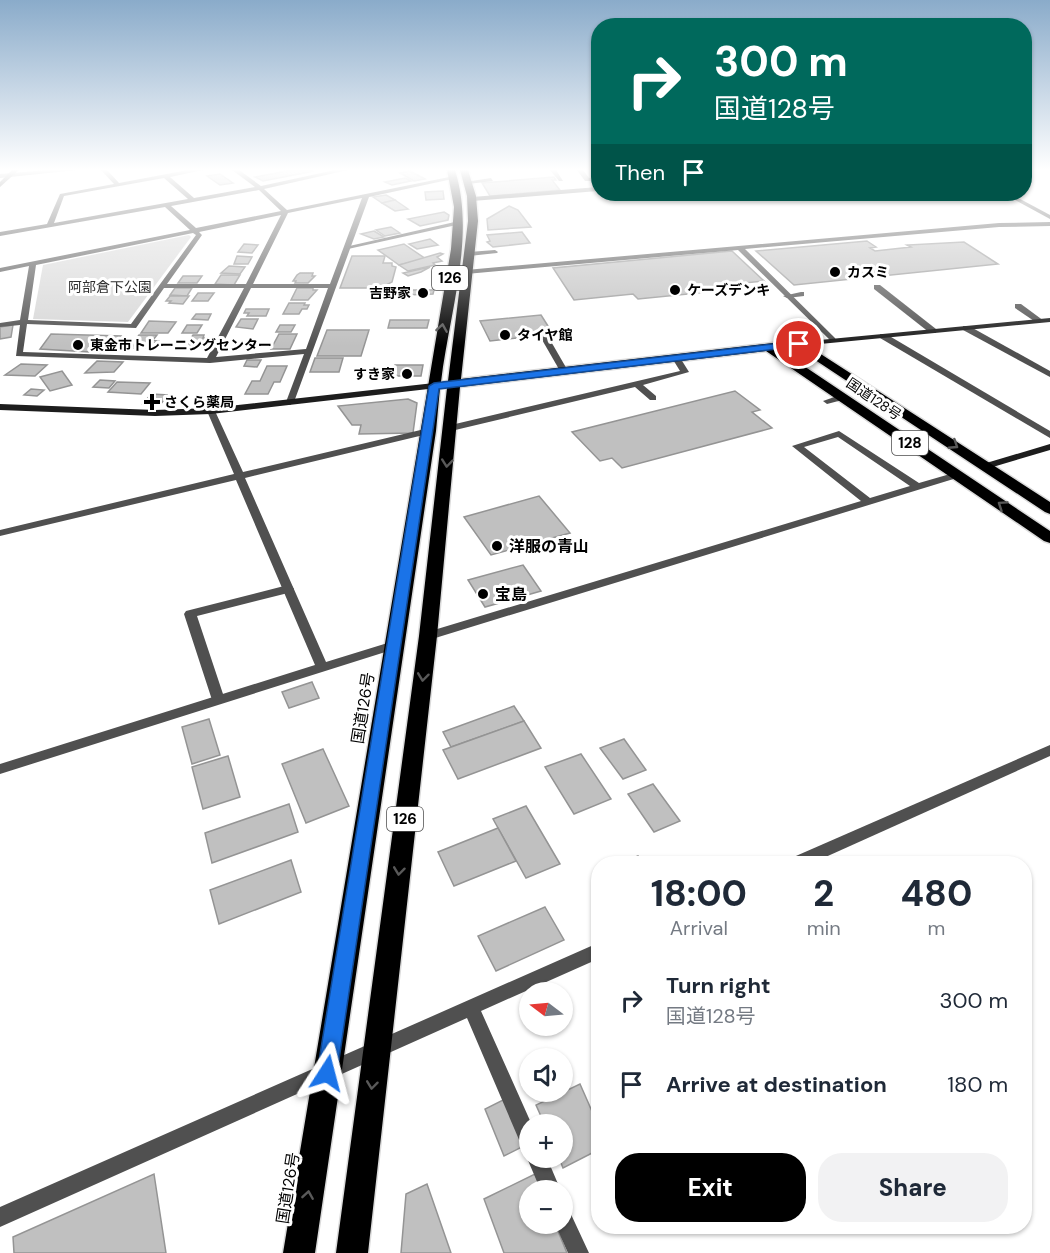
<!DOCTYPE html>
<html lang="en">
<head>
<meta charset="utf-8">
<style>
  :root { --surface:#fff; --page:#f2f2f3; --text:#1f2937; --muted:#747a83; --accent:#000 }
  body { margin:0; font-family:"DM Sans","Noto Sans JP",sans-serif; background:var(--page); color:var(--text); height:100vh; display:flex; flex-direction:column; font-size:22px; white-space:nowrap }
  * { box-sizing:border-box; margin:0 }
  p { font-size:20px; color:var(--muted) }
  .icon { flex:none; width:33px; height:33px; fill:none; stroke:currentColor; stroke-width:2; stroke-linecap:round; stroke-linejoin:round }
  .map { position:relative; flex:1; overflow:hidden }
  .drawer { position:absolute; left:591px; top:856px; width:441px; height:378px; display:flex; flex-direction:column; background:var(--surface); border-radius:24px; box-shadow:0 2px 4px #0004 }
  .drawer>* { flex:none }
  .hud { position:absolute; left:591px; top:18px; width:441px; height:183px; border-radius:24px; box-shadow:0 2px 4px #0004; background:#00695c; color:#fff; overflow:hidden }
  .needle { width:39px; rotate:286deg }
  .buttons { position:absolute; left:519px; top:982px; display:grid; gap:12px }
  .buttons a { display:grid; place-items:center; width:54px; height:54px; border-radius:50%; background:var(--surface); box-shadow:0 2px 4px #0004; font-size:30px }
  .pin { position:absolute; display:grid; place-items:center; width:51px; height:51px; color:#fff; margin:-26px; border:3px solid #fff; border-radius:50%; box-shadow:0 2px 6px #0007 }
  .me { position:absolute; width:66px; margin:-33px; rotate:9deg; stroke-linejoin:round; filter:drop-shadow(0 0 4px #0008) }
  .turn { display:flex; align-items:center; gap:21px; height:126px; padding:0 24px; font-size:27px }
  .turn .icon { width:78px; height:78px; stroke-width:2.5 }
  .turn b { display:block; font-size:42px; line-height:51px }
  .then { display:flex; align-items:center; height:57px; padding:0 24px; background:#0003; gap:12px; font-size:22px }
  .eta { display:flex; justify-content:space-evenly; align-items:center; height:102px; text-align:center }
  .eta b { font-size:36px; font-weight:800; line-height:42px }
  .button { display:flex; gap:12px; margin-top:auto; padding:12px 24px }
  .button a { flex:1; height:69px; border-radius:24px; background:var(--accent); color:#fff; font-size:24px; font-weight:800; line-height:69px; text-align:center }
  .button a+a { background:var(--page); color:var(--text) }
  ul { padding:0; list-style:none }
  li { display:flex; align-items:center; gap:18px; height:84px; padding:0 24px }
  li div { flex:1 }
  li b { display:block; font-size:22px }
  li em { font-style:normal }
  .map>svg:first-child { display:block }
  .green { fill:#d7d7d7 }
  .building { fill:#c0c0c0; stroke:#949494; stroke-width:1.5 }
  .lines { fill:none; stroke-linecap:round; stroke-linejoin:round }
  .highway-casing { stroke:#dbdbdb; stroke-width:3 }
  .lane { fill:#505050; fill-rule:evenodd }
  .street { fill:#505050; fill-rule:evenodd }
  .secondary { fill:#1d1d1d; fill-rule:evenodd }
  .highway { fill:#000; fill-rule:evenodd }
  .oneway { stroke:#595959 }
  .route { fill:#1a73e8; stroke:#114b97; stroke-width:1.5 }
  .poi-dot { fill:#000; stroke:#fff; stroke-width:2 }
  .labels { text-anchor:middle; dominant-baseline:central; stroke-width:6; stroke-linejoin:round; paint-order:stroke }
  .far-poi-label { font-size:14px; font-weight:bold; fill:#000; stroke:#fff; text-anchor:start }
  .far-park-label { font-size:14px; fill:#2e2e2e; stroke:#fff }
  .far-street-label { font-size:14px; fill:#000; stroke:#fff }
  .shield { fill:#fff; stroke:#4c4c4c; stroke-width:1.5 }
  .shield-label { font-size:15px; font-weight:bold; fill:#000 }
  .poi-label { font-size:16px; font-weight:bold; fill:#000; stroke:#fff; text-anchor:start }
  .street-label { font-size:16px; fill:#000; stroke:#fff }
</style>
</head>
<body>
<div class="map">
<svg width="1050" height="1253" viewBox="0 0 1050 1253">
  <rect width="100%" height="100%" fill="#fff"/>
  <!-- green -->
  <path class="green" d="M189,235L191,237L128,322L33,319L43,265Z"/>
  <!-- building -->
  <g class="building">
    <path d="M292,170L314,171L263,181L255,177Z"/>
    <path d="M410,171L425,179L414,181L400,173Z"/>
    <path d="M220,174L233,183L220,185L207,176Z"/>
    <path d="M554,177L556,180H552L560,190L490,196L482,183Z"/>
    <path d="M405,178L411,181L392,185L385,182Z"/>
    <path d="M443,191L444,199L426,200L425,192Z"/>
    <path d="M386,195L395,200L382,203L373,197Z"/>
    <path d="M395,200L408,209L395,211L382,203Z"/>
    <path d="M509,206L518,210L531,227L488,230L487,219Z"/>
    <path d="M444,212L449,215L448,220L420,226L408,219Z"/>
    <path d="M391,227L400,233L385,236L376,230Z"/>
    <path d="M374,231L384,237L374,239L361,234Z"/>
    <path d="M522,232L530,243L493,247L487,242L490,241L487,235Z"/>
    <path d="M430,239L438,245L417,249L409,244Z"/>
    <path d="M867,241L876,247L870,248L875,251L911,247L907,245L964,242L998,264L794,285L756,251Z"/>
    <path d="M244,244L258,245L252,253L238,252Z"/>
    <path d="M404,244L426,259L399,265L378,250Z"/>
    <path d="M732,251L764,281L714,286L719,291L638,299L633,294L574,300L553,268Z"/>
    <path d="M440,253L443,254L437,257L442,261L433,263L435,265L408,271L399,265Z"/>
    <path d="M237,256L252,257L248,264H234Z"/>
    <path d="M352,256H385L383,263H392V266L396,267L392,282L386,285L385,288H340Z"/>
    <path d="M229,266L245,267L240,274L221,273Z"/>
    <path d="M430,267L421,272L408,276L403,273Z"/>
    <path d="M300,273H313L312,276H315L308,283H295L296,281H293L297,275Z"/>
    <path d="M221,275H240L234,285L215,284Z"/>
    <path d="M183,276H202L197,283H178Z"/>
    <path d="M175,288H192L187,296L170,295Z"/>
    <path d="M297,288H313V290H317L308,300H291Z"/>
    <path d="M408,290H434L433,294L407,295Z"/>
    <path d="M198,293H214L208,301H192Z"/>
    <path d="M170,296H189L183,304L169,303L171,301H166Z"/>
    <path d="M289,303H305L304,305H309L307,309H302L299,314H283Z"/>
    <path d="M246,309H269L266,316H247L249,313H244Z"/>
    <path d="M196,314H211L208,320L192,319Z"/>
    <path d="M541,315L553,334L490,341L480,321Z"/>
    <path d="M241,319H258L253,329L236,327Z"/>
    <path d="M390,320H429L427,328H388Z"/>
    <path d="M149,321L176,322L168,333H141Z"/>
    <path d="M13,325L11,337L0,339V327Z"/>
    <path d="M187,325H202L197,333H182Z"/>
    <path d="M280,325H295L291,332H276Z"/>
    <path d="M327,330H369L361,356H317Z"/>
    <path d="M51,334L121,336L107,353L40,349Z"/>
    <path d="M279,334H297L290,349H271Z"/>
    <path d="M139,335H157L153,340L158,341L147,348H134L135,346H131Z"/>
    <path d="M193,335H204L203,338H209L203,347H185Z"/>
    <path d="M315,358H343L339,372H310Z"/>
    <path d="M247,360H261L257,367L244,366Z"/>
    <path d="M97,361L123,362L114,372L85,373Z"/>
    <path d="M21,364L47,365L35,376L5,375Z"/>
    <path d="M395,365H423L421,376H393Z"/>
    <path d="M267,366H287L280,382H274L268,394H245L252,381H260Z"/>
    <path d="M62,371L72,385L50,391L40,377Z"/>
    <path d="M100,380L115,381L109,388L93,387Z"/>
    <path d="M117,382L150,383L141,394L108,392Z"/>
    <path d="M31,389L44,390L37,396L24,395Z"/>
    <path d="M735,391L760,410L752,412L772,428L622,468L612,458L600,461L572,432Z"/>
    <path d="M151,394L168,395L160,405L143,404Z"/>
    <path d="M408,399L417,403L413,433L359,434L361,425H352L338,406Z"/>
    <path d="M539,496L570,533L491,555L464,517Z"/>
    <path d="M523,565L541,591L485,607L468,580Z"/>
    <path d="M312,682L319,698L289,708L282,692Z"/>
    <path d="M514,706L524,721L451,747L443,732Z"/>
    <path d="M209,719L220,755L192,764L182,727Z"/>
    <path d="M524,721L541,748L458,779L443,750Z"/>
    <path d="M624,739L646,770L623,779L600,748Z"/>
    <path d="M323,749L349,806L306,823L282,764Z"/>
    <path d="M581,754L611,799L574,814L545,767Z"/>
    <path d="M228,756L240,797L203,809L192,767Z"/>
    <path d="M653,784L680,821L654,832L628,794Z"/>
    <path d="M289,804L298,832L212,863L205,833Z"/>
    <path d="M526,806L560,864L526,878L493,819Z"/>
    <path d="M498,828L516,861L454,886L438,852Z"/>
    <path d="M638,856L644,864H619Z"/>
    <path d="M291,860L301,892L219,924L210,890Z"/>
    <path d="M545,907L564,940L496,971L478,936Z"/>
    <path d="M580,1084L598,1125V1150L563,1168L559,1158H562V1125H545L536,1105Z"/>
    <path d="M505,1099L524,1146L504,1156L485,1109Z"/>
    <path d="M154,1174L166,1253H14L13,1237Z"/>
    <path d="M535,1174L542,1191H530V1224H555L567,1253H504L484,1199Z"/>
    <path d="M427,1184L451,1253H401L406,1194Z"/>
  </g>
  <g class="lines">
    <!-- highway casing -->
    <g class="highway-casing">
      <path id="highway" d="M447,170H455C476,236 449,314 441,382L448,381L468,221L467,196L460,170H468L476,196L478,221L461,379L799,340L1050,502V514L1045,512L797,348L780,350L1050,531V543L1044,541L766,351L460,387L437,636L368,1253H336L419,636L447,388H440L436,431L315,1253H283L451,249L454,207Z"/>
    </g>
    <!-- lane -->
    <g class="lane">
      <path d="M550,170H556L563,181H559Z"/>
      <path d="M577,170H583L589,178L598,177V181H585Z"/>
      <path d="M491,178L493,181L468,184L465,182Z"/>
      <path d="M459,221L461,222V224L348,249L345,247Z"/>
      <path d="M495,250L498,252L497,253L469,256L466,254L469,252Z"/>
      <path d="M874,285H880L936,329V333H930L874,289Z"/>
      <path d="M801,292H804V296L787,298L783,296Z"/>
      <path d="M1015,304H1021L1044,321L1037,323L1015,308Z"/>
      <path d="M963,326H969L1050,371V377L963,330Z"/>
      <path d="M880,334H886L1050,431V438L880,338Z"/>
      <path d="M542,336L549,338L568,371L567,373L560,371L541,338Z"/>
      <path d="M673,356H679L689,372L643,385L656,396V400H650L635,387L451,431L446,428L451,425L680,371L672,358Z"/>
      <path d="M843,394L847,397L846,399L827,404L823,401Z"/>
      <path d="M288,585L292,586L294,589L292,592L197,616L225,700L223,703H213L184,614L186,611Z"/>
    </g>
    <!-- street -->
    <g class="street">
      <path d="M48,170H77L0,178V174Z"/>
      <path d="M101,170H107L119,183L188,170H203L170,177L194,198L255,187L232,170H239L261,186L335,170H348L264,189L287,210L454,176L457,178L369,197L294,402L290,405L286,402L304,354L210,363L16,356L20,325L0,327V323L20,320L29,266L0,272V268L190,230L165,207L0,236V232L47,224L60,194L114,184ZM164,178L188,199L54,223L64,196ZM259,190L281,211L196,228L171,206ZM362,198L330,284H253L288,213ZM281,215L246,284H167L202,235L199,232ZM193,233L196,235L131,324L28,320L36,265ZM164,288H244L207,358L23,352L27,324L136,328ZM251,288H328L306,349L216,357Z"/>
      <path d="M598,187V191L472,201L469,199L472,197Z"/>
      <path d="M1004,194H1011L1050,215V219Z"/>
      <path d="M1050,222V226L999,227L745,249L835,338L836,340L832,342L738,250L466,274L462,272L466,270L999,223Z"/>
      <path d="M211,408L215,411L243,472L429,428L432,429V433L245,478L326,662L394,641L400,645L398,648L0,774V764L315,665L236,480L0,536V530L234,474L207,411Z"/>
      <path d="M839,431L919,483L957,472L962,475L960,477L432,639H424L422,636L424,633L861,501L792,446ZM838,437L910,486L870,498L804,447Z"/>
      <path d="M1050,745V756L810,864H786L789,859Z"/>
      <path d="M598,943V959L481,1011L532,1125H530V1151L523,1149L467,1018L0,1227V1207Z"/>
      <path d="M530,1153V1158H547L561,1191H541L527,1158Z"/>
      <path d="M562,1207L569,1210L589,1253H568L555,1224H562Z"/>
    </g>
    <!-- secondary -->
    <g class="secondary">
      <path d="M12,170H19L0,187V182Z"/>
      <path d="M1050,318V322L799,346L795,344L799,342Z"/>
      <path d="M434,383L437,384V388L211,414L155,416L0,410V404L155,410L211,408Z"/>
      <path d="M1050,444V450L986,469L981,466L983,464Z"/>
    </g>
    <!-- highway -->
    <use href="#highway" class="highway"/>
  </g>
  <!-- one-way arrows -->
  <defs><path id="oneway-chevron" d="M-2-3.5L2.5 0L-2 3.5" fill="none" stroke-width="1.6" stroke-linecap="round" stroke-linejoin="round" transform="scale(1.5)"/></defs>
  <g class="oneway">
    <use href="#oneway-chevron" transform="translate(442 328) rotate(-81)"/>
    <use href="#oneway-chevron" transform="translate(954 445) rotate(33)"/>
    <use href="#oneway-chevron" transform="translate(447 463) rotate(96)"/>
    <use href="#oneway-chevron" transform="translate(1002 505) rotate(-146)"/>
    <use href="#oneway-chevron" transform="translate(423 677) rotate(97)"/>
    <use href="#oneway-chevron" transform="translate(399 871) rotate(97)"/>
    <use href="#oneway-chevron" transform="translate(372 1085) rotate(97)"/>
    <use href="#oneway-chevron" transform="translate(308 1195) rotate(-81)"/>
  </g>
  <!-- sky -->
  <linearGradient id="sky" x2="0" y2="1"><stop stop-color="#8aabca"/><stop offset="0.49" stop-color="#fff"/><stop offset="1" stop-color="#fff" stop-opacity="0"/></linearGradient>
  <rect width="1050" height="346" fill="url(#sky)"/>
  <!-- route -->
  <path class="route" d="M799,341L803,342V346L439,389L337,1073L334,1080L327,1083L320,1080L317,1073L429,386L434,383Z"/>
  <!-- markers -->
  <g class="poi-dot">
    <circle cx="835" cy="272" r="6"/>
    <circle cx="675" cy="290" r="6"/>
    <circle cx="423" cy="293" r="6"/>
    <circle cx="505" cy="335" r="6"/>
    <circle cx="78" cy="345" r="6"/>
    <circle cx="407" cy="374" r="6"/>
    <path d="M149 393h6v6h6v6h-6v6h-6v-6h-6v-6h6z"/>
    <circle cx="497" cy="546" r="6"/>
    <circle cx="483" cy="594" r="6"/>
  </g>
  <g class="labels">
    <!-- far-poi labels -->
    <g class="far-poi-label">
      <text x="847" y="272">カスミ</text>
      <text x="687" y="290">ケーズデンキ</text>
      <text x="411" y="293" text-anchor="end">吉野家</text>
      <text x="517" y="335">タイヤ館</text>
      <text x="90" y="345">東金市トレーニングセンター</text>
      <text x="395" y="374" text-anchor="end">すき家</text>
      <text x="164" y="402">さくら薬局</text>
    </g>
    <!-- far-park labels -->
    <g class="far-park-label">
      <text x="110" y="287">阿部倉下公園</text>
    </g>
    <!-- far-street labels -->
    <g class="far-street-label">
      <text transform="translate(874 399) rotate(34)">国道128号</text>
    </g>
    <!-- shield labels -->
    <g class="shield">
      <rect x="432" y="266" width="36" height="24" rx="4.5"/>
      <rect x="892" y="431" width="36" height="24" rx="4.5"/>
      <rect x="387" y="807" width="36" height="24" rx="4.5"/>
    </g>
    <g class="shield-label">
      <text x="450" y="278">126</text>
      <text x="910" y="443">128</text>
      <text x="405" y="819">126</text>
    </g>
    <!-- poi labels -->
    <g class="poi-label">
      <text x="509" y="546">洋服の青山</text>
      <text x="495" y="594">宝島</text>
    </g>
    <!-- street labels -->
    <g class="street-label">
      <text transform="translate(363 708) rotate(-81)">国道126号</text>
      <text transform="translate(288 1188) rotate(-81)">国道126号</text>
    </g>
  </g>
</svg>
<div class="buttons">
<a><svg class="needle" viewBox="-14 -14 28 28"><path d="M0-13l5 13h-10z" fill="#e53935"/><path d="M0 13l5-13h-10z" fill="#747a83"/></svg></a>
<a><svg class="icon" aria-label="sound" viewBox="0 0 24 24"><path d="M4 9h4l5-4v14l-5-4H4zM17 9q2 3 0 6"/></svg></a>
<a>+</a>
<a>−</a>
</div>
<div class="pin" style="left:799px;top:344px;background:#d93025"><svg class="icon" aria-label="arrive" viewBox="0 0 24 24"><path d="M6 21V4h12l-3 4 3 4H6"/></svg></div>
<svg class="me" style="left:327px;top:1073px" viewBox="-20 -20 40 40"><path d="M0-17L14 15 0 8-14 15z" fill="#1a73e8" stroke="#fff" stroke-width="4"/></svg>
<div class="hud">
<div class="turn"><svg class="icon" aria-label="right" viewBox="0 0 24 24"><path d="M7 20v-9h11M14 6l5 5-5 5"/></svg><div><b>300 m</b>国道128号</div></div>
<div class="then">Then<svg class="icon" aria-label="arrive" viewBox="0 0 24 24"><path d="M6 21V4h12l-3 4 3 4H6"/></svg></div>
</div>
<section class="drawer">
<div class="eta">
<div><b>18:00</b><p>Arrival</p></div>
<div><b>2</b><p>min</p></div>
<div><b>480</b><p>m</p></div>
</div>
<ul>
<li><svg class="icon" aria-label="right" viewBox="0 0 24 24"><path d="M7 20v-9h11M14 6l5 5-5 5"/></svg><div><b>Turn right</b><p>国道128号</p></div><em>300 m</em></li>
<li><svg class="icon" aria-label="arrive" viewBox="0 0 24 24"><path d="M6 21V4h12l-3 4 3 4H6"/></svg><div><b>Arrive at destination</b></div><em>180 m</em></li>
</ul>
<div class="button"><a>Exit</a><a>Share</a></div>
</section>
</div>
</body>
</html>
